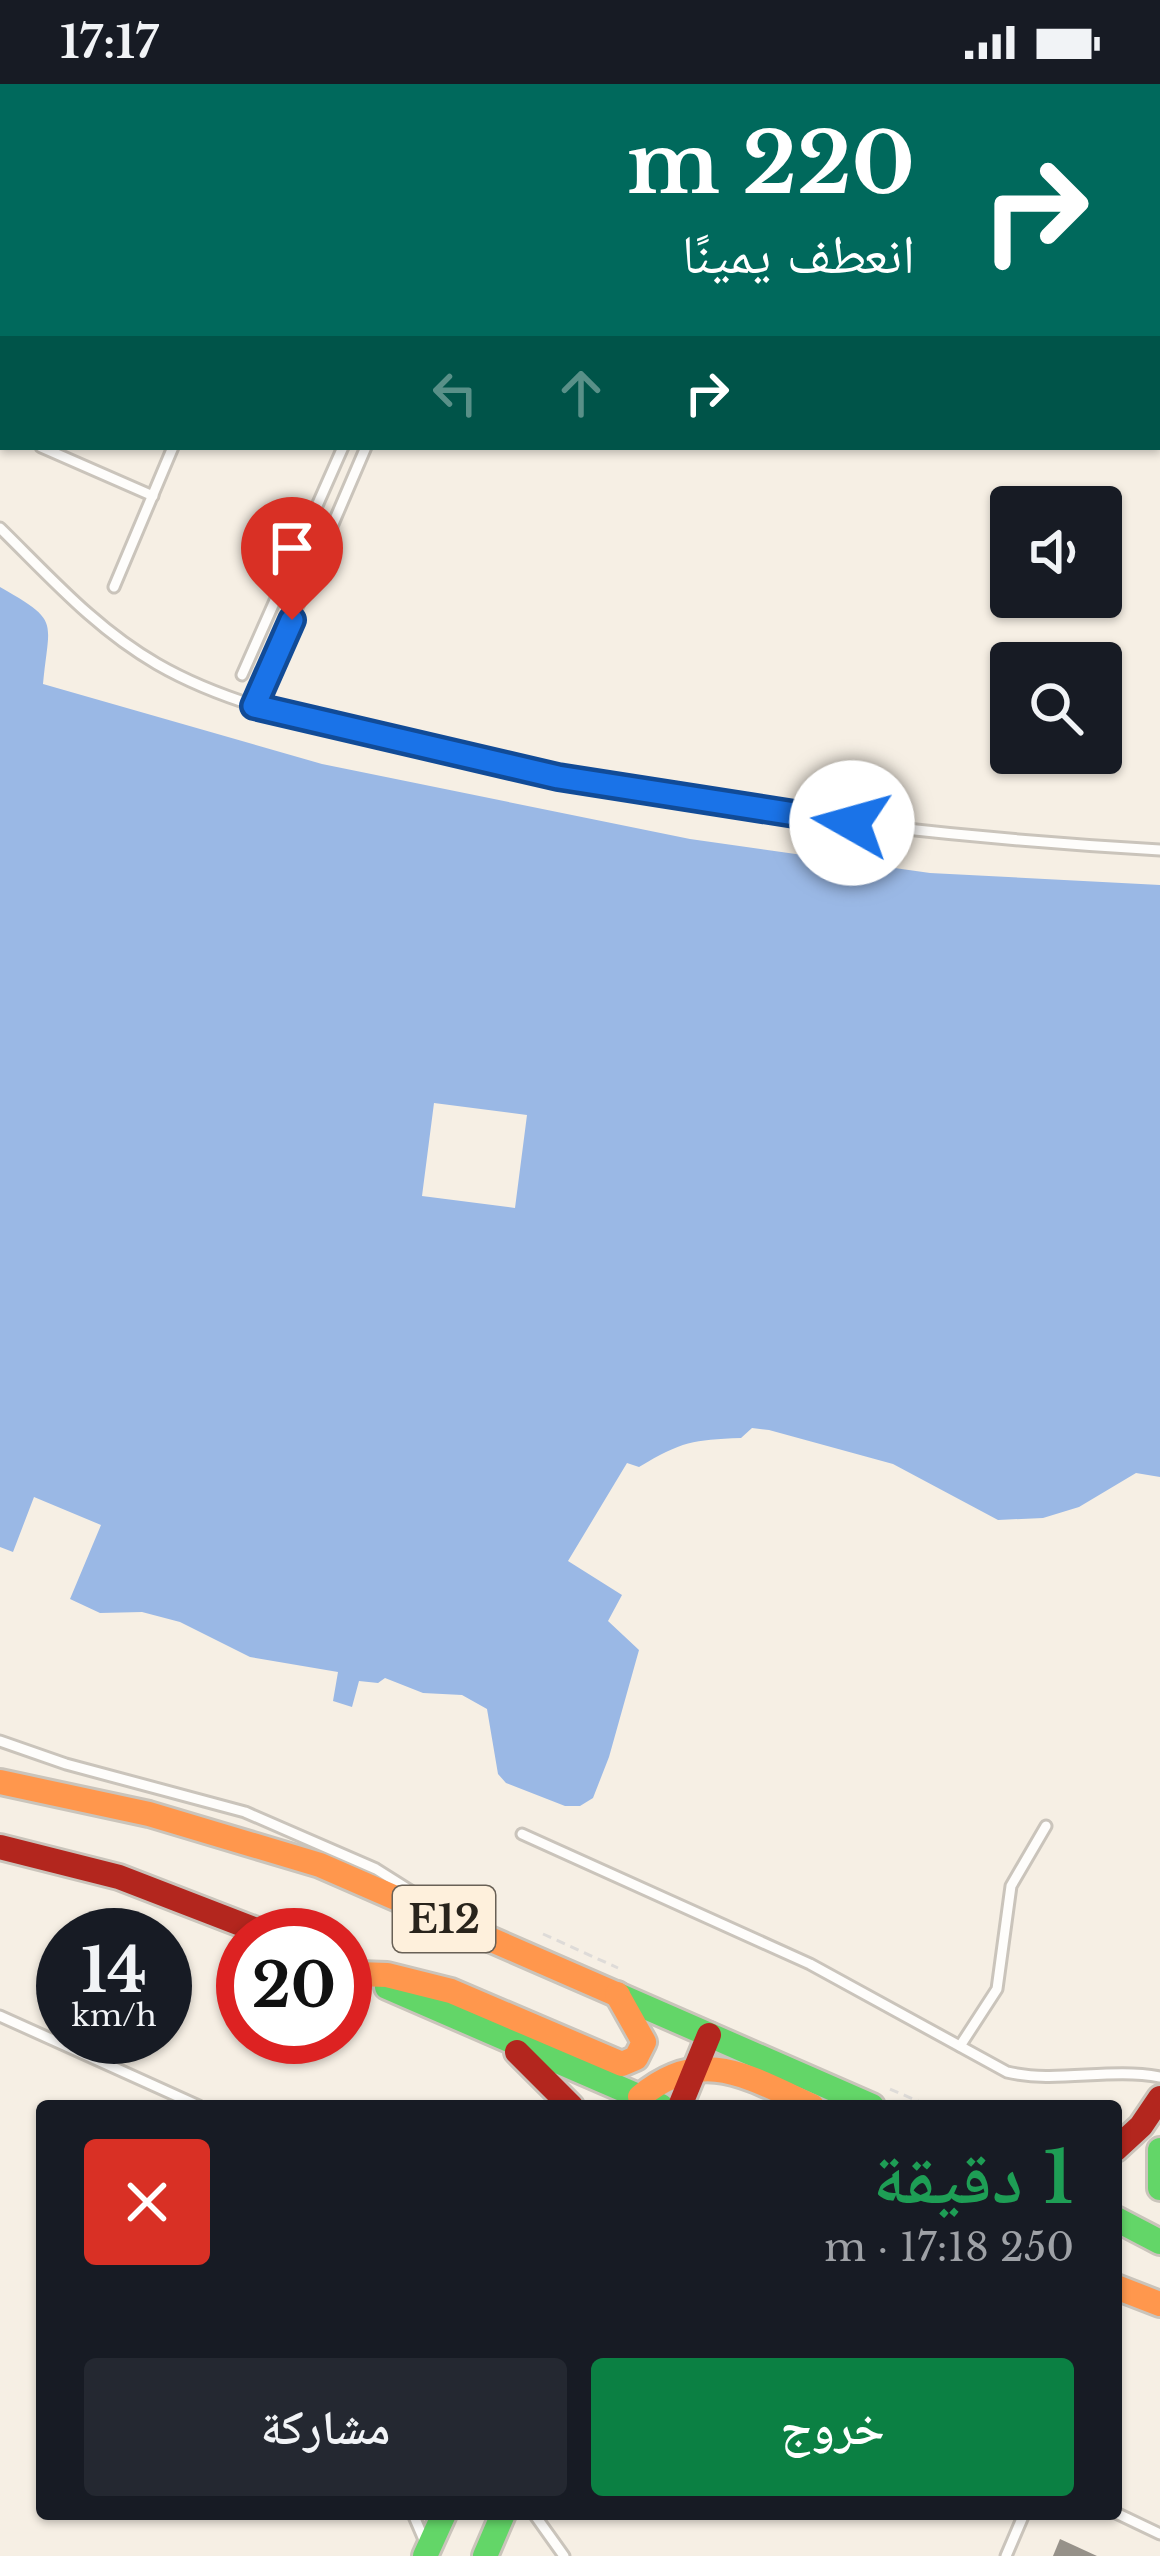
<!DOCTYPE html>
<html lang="ar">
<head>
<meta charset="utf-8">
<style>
  :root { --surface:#171b24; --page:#242831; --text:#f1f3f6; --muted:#9ea1a6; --accent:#0b8043 }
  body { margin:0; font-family:"Libre Baskerville","Noto Naskh Arabic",serif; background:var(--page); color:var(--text); direction:rtl; height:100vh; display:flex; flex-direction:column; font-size:45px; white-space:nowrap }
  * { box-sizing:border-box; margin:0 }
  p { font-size:39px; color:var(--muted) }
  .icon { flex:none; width:66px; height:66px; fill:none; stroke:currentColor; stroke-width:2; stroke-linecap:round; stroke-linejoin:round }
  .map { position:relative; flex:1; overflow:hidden; direction:ltr }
  .sheet { position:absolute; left:36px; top:2016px; width:1086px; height:420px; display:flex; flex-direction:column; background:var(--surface); border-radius:12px; box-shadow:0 3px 9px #0004; direction:rtl }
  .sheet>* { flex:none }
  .hud { position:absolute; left:0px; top:0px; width:1161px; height:366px; box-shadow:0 3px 9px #0004; direction:rtl; background:#00695c; color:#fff; overflow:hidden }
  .fabs { position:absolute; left:990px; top:402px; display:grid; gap:24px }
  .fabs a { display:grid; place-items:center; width:132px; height:132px; border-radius:12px; background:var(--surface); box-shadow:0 3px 9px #0004; font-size:60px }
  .speed { position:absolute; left:36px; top:1824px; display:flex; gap:24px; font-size:60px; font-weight:700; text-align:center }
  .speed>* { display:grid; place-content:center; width:156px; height:156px; border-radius:50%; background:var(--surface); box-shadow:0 3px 9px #0004; line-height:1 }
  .speed small { font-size:30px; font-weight:400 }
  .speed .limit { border:18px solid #d22; background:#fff; color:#111 }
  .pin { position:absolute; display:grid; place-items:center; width:102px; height:102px; color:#fff; margin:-123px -51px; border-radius:50% 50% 50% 0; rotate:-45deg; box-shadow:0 0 12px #0007 }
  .pin .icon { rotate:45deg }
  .me { position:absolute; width:132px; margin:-66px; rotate:277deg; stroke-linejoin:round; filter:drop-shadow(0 0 9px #0008) }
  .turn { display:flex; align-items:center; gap:42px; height:252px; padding:0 48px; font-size:54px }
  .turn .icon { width:156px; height:156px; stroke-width:2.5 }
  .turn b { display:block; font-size:84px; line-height:102px }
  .lanes { display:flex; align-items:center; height:114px; padding:0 48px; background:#0003; justify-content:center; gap:60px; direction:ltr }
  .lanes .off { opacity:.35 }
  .round { display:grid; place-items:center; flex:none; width:126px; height:126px; border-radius:12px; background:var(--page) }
  .head { display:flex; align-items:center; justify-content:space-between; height:204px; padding:0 48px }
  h1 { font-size:72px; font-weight:600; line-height:90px; color:#1e9e55 }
  .button { display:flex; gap:24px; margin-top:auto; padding:24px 48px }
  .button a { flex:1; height:138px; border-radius:12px; background:var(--accent); color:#fff; font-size:48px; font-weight:600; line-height:138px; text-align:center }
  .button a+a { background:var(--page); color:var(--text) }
  .status { display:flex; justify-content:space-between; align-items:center; height:84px; padding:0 60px; background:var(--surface); direction:ltr }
  .status svg { height:33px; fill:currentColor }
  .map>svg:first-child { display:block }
  .water { fill:#9ab8e5; fill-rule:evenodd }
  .building { fill:#969189 }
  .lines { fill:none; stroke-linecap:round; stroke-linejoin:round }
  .lane-casing { stroke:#cac4bb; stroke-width:15 }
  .street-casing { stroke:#cac4bb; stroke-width:22 }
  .fast-casing { stroke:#cac4bb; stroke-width:30 }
  .slow-casing { stroke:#cac4bb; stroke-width:30 }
  .jam-casing { stroke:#cac4bb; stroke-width:30 }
  .path { stroke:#dedbd8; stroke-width:3; stroke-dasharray:9 6; stroke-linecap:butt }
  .lane { stroke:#fefdfb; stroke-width:9 }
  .street { stroke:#fefdfb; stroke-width:16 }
  .fast { stroke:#63d668; stroke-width:24 }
  .slow { stroke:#ff974d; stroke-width:24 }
  .jam { stroke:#b3261e; stroke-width:24 }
  .route-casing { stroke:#114b97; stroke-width:30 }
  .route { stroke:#1a73e8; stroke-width:21 }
  .labels { text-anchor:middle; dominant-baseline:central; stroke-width:12; stroke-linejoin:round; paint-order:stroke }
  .shield { fill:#fef0dc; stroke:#696156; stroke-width:3 }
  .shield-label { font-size:39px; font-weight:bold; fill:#29241c }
</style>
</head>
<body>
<div class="status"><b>17:17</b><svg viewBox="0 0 49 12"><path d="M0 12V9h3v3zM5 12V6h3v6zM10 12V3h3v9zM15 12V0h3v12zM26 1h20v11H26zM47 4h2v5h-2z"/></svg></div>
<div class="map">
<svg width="1160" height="2472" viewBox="0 0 1160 2472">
  <rect width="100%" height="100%" fill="#f6efe4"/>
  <!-- water -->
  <path class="water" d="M0,503C61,538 49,535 43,600L322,680L690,755L930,789L1160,801V1393L1136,1389L1079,1423L1043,1434L998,1436L893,1380L769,1346L752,1344L741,1354C692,1356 683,1357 639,1383L627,1379L568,1477L622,1511L608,1537L639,1566L609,1673L593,1714L580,1722H565L506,1699L498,1690L487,1625L462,1611L423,1609L385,1594L378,1599L359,1597L352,1623L333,1617L338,1588L250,1573L180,1538L142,1528L100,1529L70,1515L101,1441L34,1413L13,1468L0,1463ZM434,1019L527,1031L515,1124L422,1112Z"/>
  <!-- building -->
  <path class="building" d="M1060,2455L1097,2472H1053Z"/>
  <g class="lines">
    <!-- lane casing -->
    <g class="lane-casing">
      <g id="lane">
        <path d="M311,0L314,3"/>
        <path d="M25,3L27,0"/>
        <path d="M0,60L3,53"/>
        <path d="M0,131L3,129"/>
        <path d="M0,345L3,347"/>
        <path d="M41,363L153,412"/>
        <path d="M0,444C50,493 96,545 157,580C228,621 310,637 389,656C641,718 901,751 1160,766"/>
        <path d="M114,503L173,363"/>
        <path d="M242,591L343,363"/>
        <path d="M255,622L366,363"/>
        <path d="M0,1657L66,1680L245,1728L376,1785L422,1814"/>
        <path d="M522,1750L810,1880L1007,1988C1057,2000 1109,1983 1160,1993"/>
        <path d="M0,1932L199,2022"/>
        <path d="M960,1962L997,1905L1011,1802L1046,1742"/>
        <path d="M1116,2429L1160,2450"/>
        <path d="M413,2430L425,2458"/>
        <path d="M534,2430L564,2472"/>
        <path d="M1006,2472L1024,2430"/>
      </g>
    </g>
    <!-- street casing -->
    <g class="street-casing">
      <g id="street">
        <path d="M194,3L195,0"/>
        <path d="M1158,198L1160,197"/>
      </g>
    </g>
    <!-- fast casing -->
    <g class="fast-casing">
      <g id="fast">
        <path d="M387,1903L661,2022"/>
        <path d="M618,1911L872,2022"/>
        <path d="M1160,2066V2104"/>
        <path d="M1116,2135L1160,2158"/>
        <path d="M425,2472L444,2430"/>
        <path d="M485,2472L503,2430"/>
      </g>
    </g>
    <!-- slow casing -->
    <g class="slow-casing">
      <g id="slow">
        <path d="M0,1698L149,1730L320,1781L618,1911"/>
        <path d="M358,1890L387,1891L451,1907L622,1980L636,1974L644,1958L617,1910"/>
        <path d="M640,2013C702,1961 748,1993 812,2022"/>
        <path d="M1116,2203L1160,2220"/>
      </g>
    </g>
    <!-- jam casing -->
    <g class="jam-casing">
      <g id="jam">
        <path d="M0,1763L119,1793L269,1851"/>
        <path d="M517,1968L571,2022"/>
        <path d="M680,2022L709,1951"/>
        <path d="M1116,2065L1141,2042L1160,2014"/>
      </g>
    </g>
    <!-- path -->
    <g class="path">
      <path d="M543,1850L618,1884"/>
      <path d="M890,2005L929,2022"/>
    </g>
    <!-- lane -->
    <use href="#lane" class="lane"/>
    <!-- street -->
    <use href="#street" class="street"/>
    <!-- fast -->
    <use href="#fast" class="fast"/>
    <!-- slow -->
    <use href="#slow" class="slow"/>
    <!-- jam -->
    <use href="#jam" class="jam"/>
  </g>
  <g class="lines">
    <!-- route casing -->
    <g class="route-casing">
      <path id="route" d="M292,536L254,622L558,693L852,739"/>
    </g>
    <!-- route -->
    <use href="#route" class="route"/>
  </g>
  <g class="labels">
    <!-- shield labels -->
    <rect class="shield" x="393" y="1802" width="102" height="66" rx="9"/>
    <g class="shield-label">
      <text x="444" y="1835">E12</text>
    </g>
  </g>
</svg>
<div class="fabs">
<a><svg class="icon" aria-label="sound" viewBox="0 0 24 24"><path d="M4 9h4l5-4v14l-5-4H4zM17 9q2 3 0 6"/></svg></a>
<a><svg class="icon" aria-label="search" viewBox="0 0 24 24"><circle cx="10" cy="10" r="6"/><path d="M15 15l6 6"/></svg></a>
</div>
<div class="speed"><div>14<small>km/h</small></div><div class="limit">20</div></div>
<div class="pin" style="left:292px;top:536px;background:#d93025"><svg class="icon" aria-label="arrive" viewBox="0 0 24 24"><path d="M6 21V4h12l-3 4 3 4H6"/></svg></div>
<svg class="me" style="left:852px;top:739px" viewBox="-20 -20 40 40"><circle r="19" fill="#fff"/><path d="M0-13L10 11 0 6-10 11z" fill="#1a73e8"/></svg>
<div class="hud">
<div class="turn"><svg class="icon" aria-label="right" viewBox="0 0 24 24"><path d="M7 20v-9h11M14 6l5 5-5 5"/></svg><div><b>220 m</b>انعطف يمينًا</div></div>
<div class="lanes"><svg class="icon off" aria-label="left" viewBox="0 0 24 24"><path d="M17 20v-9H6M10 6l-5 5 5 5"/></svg><svg class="icon off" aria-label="ahead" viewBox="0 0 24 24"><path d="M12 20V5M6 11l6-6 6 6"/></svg><svg class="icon" aria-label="right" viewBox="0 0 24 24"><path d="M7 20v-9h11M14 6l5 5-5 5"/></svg></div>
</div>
<section class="sheet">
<div class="head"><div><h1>1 دقيقة</h1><p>250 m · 17:18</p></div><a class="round" style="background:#d93025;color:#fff"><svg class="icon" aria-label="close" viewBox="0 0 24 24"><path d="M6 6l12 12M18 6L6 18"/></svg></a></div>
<div class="button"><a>خروج</a><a>مشاركة</a></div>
</section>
</div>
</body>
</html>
